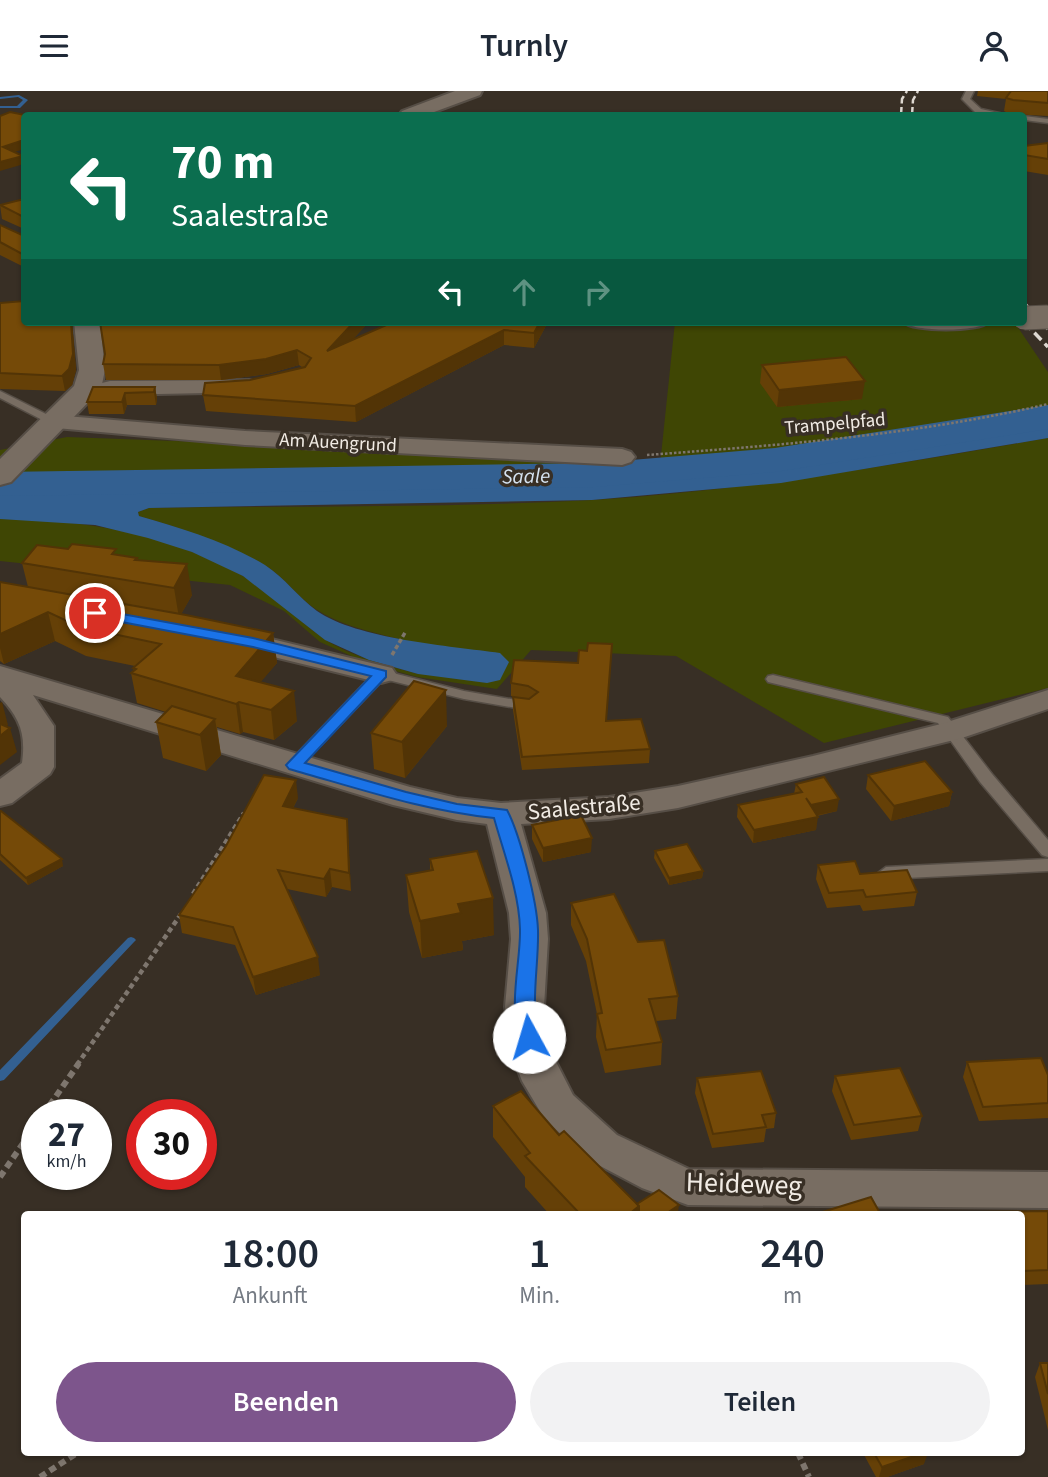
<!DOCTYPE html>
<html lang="de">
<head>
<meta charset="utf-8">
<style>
  :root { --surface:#fff; --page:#f2f2f3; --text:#1f2937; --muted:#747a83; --accent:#7d558c }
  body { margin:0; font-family:"Source Sans 3",sans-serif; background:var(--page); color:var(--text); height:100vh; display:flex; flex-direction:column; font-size:26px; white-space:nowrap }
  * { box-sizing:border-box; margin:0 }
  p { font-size:23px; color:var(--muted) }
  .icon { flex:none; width:38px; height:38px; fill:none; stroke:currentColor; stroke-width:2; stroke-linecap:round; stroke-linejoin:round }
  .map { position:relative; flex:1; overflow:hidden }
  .side { position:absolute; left:21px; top:1120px; width:1004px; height:245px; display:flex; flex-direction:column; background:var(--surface); border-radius:7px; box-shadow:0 2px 5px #0004 }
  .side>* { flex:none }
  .hud { position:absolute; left:21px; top:21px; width:1006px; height:214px; border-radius:7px; box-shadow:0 2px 5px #0004; background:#0b6e4f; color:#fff; overflow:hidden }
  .speed { position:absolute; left:21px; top:1008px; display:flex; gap:14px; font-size:35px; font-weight:700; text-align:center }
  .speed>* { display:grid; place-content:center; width:91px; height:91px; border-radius:50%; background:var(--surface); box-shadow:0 2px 5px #0004; line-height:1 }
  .speed small { font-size:18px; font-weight:400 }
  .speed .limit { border:10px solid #d22; background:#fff; color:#111 }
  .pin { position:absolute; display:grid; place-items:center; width:60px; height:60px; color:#fff; margin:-30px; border:4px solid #fff; border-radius:50%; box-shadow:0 2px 7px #0007 }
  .me { position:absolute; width:77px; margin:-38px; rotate:354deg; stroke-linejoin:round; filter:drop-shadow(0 0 5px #0008) }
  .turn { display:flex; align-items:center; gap:24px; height:147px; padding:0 35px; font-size:32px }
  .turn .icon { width:91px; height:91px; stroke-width:2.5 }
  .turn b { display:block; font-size:49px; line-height:60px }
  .lanes { display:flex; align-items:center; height:66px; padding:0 35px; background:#0003; justify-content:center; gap:35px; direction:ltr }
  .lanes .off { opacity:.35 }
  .eta { display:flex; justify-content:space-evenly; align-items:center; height:119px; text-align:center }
  .eta b { font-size:42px; font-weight:600; line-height:49px }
  .action { display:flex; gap:14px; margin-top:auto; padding:14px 35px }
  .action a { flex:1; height:80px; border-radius:42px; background:var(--accent); color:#fff; font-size:28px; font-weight:600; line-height:80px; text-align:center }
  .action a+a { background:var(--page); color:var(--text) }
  header { display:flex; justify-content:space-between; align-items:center; height:91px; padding:0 35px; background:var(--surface); font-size:32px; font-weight:600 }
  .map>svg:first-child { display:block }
  .green { fill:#3f4604 }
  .water { fill:#336091 }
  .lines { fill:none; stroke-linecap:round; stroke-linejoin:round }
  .stream { fill:#336091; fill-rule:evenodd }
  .river { fill:#336091; fill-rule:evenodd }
  .service-casing { stroke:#564e46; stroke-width:3 }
  .minor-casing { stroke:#564e46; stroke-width:4 }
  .tertiary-casing { stroke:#564e46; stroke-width:4 }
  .path-far3 { stroke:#7e766e; stroke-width:2.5; stroke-dasharray:2.5 2; stroke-linecap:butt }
  .path-far2 { stroke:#7e766e; stroke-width:3.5; stroke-dasharray:4.5 2.5; stroke-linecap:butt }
  .path-far1 { stroke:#7e766e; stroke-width:4.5; stroke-dasharray:5 3.5; stroke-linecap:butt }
  .path { stroke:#7e766e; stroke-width:6; stroke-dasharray:7 4.5; stroke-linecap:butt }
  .service { fill:#786d62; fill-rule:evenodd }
  .minor { fill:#786d62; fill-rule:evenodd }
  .tertiary { fill:#786d62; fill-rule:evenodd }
  .rail-far1 { stroke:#ded8d1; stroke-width:2.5; stroke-dasharray:8 3.5; stroke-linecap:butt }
  .rail { stroke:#ded8d1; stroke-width:3.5; stroke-dasharray:10 5; stroke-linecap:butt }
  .minor-bridge-casing { stroke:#564e46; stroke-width:25; stroke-linecap:butt }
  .minor-bridge { stroke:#786d62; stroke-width:23 }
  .wall { fill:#654007 }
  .shaded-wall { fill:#523406 }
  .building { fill:#754a08; stroke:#523406; stroke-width:2 }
  .route { fill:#1a73e8; stroke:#114b97; stroke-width:2 }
  .labels { text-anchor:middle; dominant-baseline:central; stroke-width:7; stroke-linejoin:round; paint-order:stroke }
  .far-street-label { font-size:19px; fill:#f1ebe4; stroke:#382f25 }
  .far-water-label { font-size:21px; font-style:italic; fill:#d6e3f1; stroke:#382f25 }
  .street-label { font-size:23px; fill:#f1ebe4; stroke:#382f25 }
  .near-street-label { font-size:28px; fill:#f1ebe4; stroke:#382f25 }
</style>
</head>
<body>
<header><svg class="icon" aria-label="menu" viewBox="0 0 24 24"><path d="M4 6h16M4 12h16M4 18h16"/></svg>Turnly<svg class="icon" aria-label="person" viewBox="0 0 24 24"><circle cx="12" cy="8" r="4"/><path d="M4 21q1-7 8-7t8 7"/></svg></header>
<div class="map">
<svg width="1048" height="1386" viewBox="0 0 1048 1386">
  <rect width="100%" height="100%" fill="#382f25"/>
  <!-- green -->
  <g class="green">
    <path d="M675,231L1015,232L1048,281V323C887,352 729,380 566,388L0,393V359L67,346L386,358L660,374Z"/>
    <path d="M1048,347V597L824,652L676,565L531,559L497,598L417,586L367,572L320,551L284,520L230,494L0,470V428C82,428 171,443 243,485C272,503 296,528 323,547C351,566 387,574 418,583L406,550C378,542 344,536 319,520C298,508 285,485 261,472C222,451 181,437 139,425L138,421L149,417C297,415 445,417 593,409C746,400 897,373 1048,347Z"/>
  </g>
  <!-- water -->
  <path class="water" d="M1048,323V347L781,392L592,409L149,417L138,421L139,425C181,437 227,451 265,474C285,487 298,506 317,520C357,548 451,555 500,562L509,571L500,589L487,592L418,583L369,569L325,549L243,485L192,461L148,447L95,434L0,428V393L566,388C729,380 887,352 1048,323Z"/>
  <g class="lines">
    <!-- stream -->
    <g class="stream">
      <path d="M19,4L28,9L20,17H0V15H17L23,9L18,6L0,8V6Z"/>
      <path d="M131,846L134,847L136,849L134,851L4,989L0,990V979L128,847Z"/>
    </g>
    <!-- river -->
    <path class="river" d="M1048,314V338L775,381L595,396L0,405V381L595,372L775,357Z"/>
    <!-- service casing -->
    <g class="service-casing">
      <g id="service">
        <path d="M966,0H974L970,8L981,18L1008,24L976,22L962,8Z"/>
        <path d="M1024,25L1048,28V32L1024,29Z"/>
        <path d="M0,300L58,329L60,331L58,333H50L0,307Z"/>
        <path d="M381,579L464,600L528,611L535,615L528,619L464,608L384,588L299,677H289L286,674L289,671L376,580Z"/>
        <path d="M773,584L948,626L992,683L1048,749V766L1042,764L980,691L938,632L768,591L766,588L768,585Z"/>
        <path d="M1048,768V780L886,788L878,782L886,776Z"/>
      </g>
    </g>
    <!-- minor casing -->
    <g class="minor-casing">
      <g id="minor">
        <path d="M904,231H988C981,241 911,241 904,231Z"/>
        <path d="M249,289L257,291L261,296L257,301L110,304L102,302L98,297L102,292L110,290Z"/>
        <path d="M54,324L245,340L622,358L631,361L635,366L631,371L622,374L245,354L45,336L42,331L45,326Z"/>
        <path d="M230,538L392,577L396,583L392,589L381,592L220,553L215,547L220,541Z"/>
        <path d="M0,575L410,696L457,707L501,712L609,706L678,695L813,665L941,633L1048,599V618L962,647L678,717L609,728L521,733L546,822L548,848L544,916L551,961L573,1004L617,1044L689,1078L1048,1081V1117L688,1114L642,1097L587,1068L544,1027L522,990L511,961L505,916L511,848L509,822L487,733L457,729L393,714L33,604L54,635V676L50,683L12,712L0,715V688L22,672C26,643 20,627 0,606Z"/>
      </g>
    </g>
    <!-- tertiary casing -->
    <g class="tertiary-casing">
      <g id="tertiary">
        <path d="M455,0H482L480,4L426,24H399L402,20Z"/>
        <path d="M74,231H100L105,279L101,298L11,391L0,394V368L74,295L79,279Z"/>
      </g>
    </g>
    <!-- path-far3 -->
    <path class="path-far3" d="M647,364C782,354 916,344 1048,313"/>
    <!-- path-far2 -->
    <path class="path-far2" d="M392,564L406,540"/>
    <!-- path-far1 -->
    <g class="path-far1">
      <path d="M193,803L244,722"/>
      <path d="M77,974L181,823"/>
    </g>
    <!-- path -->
    <g class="path">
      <path d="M43,1024L79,972"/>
      <path d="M0,1086L37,1032"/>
      <path d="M798,1362L809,1386"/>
      <path d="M40,1386L77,1362"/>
    </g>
    <!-- service -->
    <use href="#service" class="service"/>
    <!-- minor -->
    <use href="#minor" class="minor"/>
    <!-- tertiary -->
    <use href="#tertiary" class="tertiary"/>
    <!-- rail-far1 -->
    <g class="rail-far1">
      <path d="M901,24L902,8L907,0"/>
      <path d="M912,24L913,9L918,0"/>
    </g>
    <!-- rail -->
    <g class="rail">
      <path d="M1024,212L1048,238"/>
      <path d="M1024,231L1048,256"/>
    </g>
    <!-- minor-bridge casing -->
    <g class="minor-bridge-casing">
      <path id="minor-bridge" d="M1024,227L1048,226"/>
    </g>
    <!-- minor-bridge -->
    <use href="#minor-bridge" class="minor-bridge"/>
  </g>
  <!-- wall -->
  <g class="wall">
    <path d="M978,0H1048V25L1010,23L1004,20L1006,8L977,5Z"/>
    <path d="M1048,52V84L1024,80V55Z"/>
    <path d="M24,108V178V176L0,164V134L22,144V137L2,128L0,114Z"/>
    <path d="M0,212L24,231H72L76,279L72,294L65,300L0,298Z"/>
    <path d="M369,231L352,249L548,231L534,257L504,254L356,331L206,320L203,304L250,289L303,277L299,274L267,283L221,289H106L103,273L105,263Z"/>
    <path d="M762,274L862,308L777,316L760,292Z"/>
    <path d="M93,296H155L157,308L156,314H127L124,323H89L87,311Z"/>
    <path d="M117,464L137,467L138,469L192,504L181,523L273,542L277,572L260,591L297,630L274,649L243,641L240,643L217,636L221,664L206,680L163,667L156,631L166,621L137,612L131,582L134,580L133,577L135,575L86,565L55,550L4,573L0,570V491L28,496L22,472Z"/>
    <path d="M578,572L606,630L650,658L649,672L522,679L513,619V606H516L511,605V592Z"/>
    <path d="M447,635L405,687L374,678L371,642Z"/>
    <path d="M868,684L952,701L949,715L891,730L866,698Z"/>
    <path d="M796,693L837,720L817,725L816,739L753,752L737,726L738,714L794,703Z"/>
    <path d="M298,707L293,717L348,746L351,800L332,796L326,806L287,798L320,884L256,904L235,854L182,842L179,824Z"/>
    <path d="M0,720L63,775L28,794L0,769Z"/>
    <path d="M532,734L591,761L543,771L532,748Z"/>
    <path d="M655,760L703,780L702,787L669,794L654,767Z"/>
    <path d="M430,768L494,844L462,850L463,859L422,867L409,821L406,784L430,779Z"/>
    <path d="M818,774L860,783L917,801L914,815L863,820L860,814L827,817L816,788Z"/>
    <path d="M571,812L638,851L678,905L676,928L656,930L662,951L661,974L605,982L596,946L597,923L586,870L571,834Z"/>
    <path d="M967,971L1048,984V1027L979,1030L963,986Z"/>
    <path d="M835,985L922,1025L918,1040L851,1049L832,1000Z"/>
    <path d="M697,987L776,1022L774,1037L766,1038L764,1051L712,1057L695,1002Z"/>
    <path d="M493,1015L559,1044L637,1113L678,1121L674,1124H550L525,1096V1086L493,1046Z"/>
    <path d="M1048,1120V1193L1022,1194V1124H979V1121Z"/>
    <path d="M1040,1272H1048V1339L1035,1286Z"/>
    <path d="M863,1362H923L924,1373L887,1386H876Z"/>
  </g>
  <!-- shaded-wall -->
  <g class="shaded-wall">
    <path d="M24,49V58L5,64L3,56Z"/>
    <path d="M23,65L24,73L0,80V71Z"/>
    <path d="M71,231H72L76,279L72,294L65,300L62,285Z"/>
    <path d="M354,231H369L328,275L327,260Z"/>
    <path d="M540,231H548L534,257V242Z"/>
    <path d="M504,239V254L356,331L355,315Z"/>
    <path d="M297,259L299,274L267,283L221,289L219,274Z"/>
    <path d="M865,290L862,308L777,316L779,299Z"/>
    <path d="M155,296L157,308L156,314L154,301Z"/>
    <path d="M125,302L127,314L124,323L122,311Z"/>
    <path d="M187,473L192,504L179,527L174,497Z"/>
    <path d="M48,521L55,550L4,573L0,557V543Z"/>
    <path d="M273,542L277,572L243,612L236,585Z"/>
    <path d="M446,599L447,635L405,687L402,651Z"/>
    <path d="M294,600L297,630L274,649L271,619Z"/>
    <path d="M2,611L8,634L0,641V612Z"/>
    <path d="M239,611L243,641L240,643L236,613Z"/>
    <path d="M215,628L221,664L206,680L200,644Z"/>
    <path d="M10,637L17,661L0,674V645Z"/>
    <path d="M296,689L298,707L285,733L283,715Z"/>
    <path d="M952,701L949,715L891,730L894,715Z"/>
    <path d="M839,708L837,720L809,726L811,714Z"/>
    <path d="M818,726L816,739L753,752L754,739Z"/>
    <path d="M347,728L351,800L349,782Z"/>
    <path d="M592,747L591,761L543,771V757Z"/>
    <path d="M62,768L63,775L28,794L26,787Z"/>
    <path d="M330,778L332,796L326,806L324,788Z"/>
    <path d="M703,780L702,787L669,794V787Z"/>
    <path d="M493,807L494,844L462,850L463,859L422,867L420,830L458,813Z"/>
    <path d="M318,866L320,884L256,904L253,886Z"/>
    <path d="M679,1114L678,1121L674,1124H664Z"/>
    <path d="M639,1115V1124H628Z"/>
    <path d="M923,1362H928L924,1373L887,1386H879L882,1376Z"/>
  </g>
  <!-- building -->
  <g class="building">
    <path d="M1011,0H1048V12L1013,9L1006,7Z"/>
    <path d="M10,21L25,24L24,49L3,56L23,65L0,71V25Z"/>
    <path d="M1048,52V68L1024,64V55Z"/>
    <path d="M24,108V164L0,151V134L22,144V125L0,114Z"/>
    <path d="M24,210V231H71L73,263L69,278L62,285L0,282V212Z"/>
    <path d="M100,231H354L327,260L393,231H540L534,242L504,239L355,315L203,304L205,292L250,289L305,276L311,267L297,259L266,268L219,274L103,273L105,263Z"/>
    <path d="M846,266L865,290L779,299L762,274Z"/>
    <path d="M93,296H155L154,301L125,302L122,311H87Z"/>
    <path d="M72,453L116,458L112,463L137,467L135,469L187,473L174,497L22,472L37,454L68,458Z"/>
    <path d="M0,491L186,524L273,542L236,585L294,600L271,619L239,611L236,613L131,582L136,578L133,577L161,553L80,536L48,521L0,543Z"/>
    <path d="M588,552L612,553L606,630L641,628L650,658L522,666L513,606L529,608L538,601L528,595L511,592L514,569L578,572L579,559L587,560Z"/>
    <path d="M414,590L446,599L402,651L371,642Z"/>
    <path d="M172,615L215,628L200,644L156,631Z"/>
    <path d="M0,633L10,637L0,645Z"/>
    <path d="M925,670L952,701L894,715L868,684Z"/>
    <path d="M264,684L296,689L283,715L347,728L349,782L330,778L324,788L278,779L318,866L253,886L233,836L179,824L226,755Z"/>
    <path d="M824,686L839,708L811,714L806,707L818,726L754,739L738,714L802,701L796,693Z"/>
    <path d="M0,720H1L62,768L26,787L0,763Z"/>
    <path d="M581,724L592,747L543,757L532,734Z"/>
    <path d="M687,753L703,780L669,787L655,760Z"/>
    <path d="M477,760L493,807L458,813L461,822L420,830L406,784L433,779L430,768Z"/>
    <path d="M855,770L860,783L907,779L917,801L866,806L863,799L829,802L818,774Z"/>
    <path d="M614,803L638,851L664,849L678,905L649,908L662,951L606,959L597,923L602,922L587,848L571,812Z"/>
    <path d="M1041,967L1048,984V1012L983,1016L967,971Z"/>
    <path d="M900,977L922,1025L854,1034L835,985Z"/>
    <path d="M761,980L776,1022L762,1024L766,1036L713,1043L697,987Z"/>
    <path d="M521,1000L559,1044L564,1040L639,1115L628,1124H581L525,1065L530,1062L493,1015Z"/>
    <path d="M659,1099L679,1114L664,1124H639V1115L637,1113Z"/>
    <path d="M871,1106L881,1124L816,1123Z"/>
    <path d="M1048,1120V1179L1022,1180V1124H980L979,1121Z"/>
    <path d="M1040,1272H1048V1303Z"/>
    <path d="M874,1362H923L882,1376Z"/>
  </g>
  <!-- route -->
  <path class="route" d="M95,518L253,547L386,580V586L305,672L406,701L457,713L507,719C520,743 537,811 538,839C539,874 530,911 539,946L536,951H523C506,920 521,872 520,838C519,801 504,763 494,727C424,720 357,697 289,678L286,674L371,585L253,556L90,525L88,522Z"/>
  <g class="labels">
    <!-- far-street labels -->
    <g class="far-street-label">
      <text transform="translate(835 333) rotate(-5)">Trampelpfad</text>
      <text transform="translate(338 352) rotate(3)">Am Auengrund</text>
    </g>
    <!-- far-water labels -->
    <g class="far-water-label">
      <text transform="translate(526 385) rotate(-1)">Saale</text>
    </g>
    <!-- street labels -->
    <g class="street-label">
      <text transform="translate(584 716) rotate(-5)">Saalestraße</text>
    </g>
    <!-- near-street labels -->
    <g class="near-street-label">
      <text transform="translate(744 1093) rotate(2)">Heideweg</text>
    </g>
  </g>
</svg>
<div class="speed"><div>27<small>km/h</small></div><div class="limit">30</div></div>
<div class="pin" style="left:95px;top:522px;background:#d93025"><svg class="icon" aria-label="arrive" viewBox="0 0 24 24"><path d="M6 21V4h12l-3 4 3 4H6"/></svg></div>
<svg class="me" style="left:529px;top:946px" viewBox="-20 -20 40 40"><circle r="19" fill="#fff"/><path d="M0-13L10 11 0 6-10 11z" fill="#1a73e8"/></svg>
<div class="hud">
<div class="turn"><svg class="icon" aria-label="left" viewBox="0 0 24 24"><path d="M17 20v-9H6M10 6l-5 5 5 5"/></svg><div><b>70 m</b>Saalestraße</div></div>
<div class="lanes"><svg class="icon" aria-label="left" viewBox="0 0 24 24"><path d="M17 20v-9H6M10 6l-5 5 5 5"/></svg><svg class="icon off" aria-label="ahead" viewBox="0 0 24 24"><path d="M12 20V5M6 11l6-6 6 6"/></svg><svg class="icon off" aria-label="right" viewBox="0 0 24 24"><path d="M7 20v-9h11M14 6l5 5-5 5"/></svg></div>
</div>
<section class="side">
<div class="eta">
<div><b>18:00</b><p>Ankunft</p></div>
<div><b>1</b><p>Min.</p></div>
<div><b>240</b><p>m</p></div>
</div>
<div class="action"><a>Beenden</a><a>Teilen</a></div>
</section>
</div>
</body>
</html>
